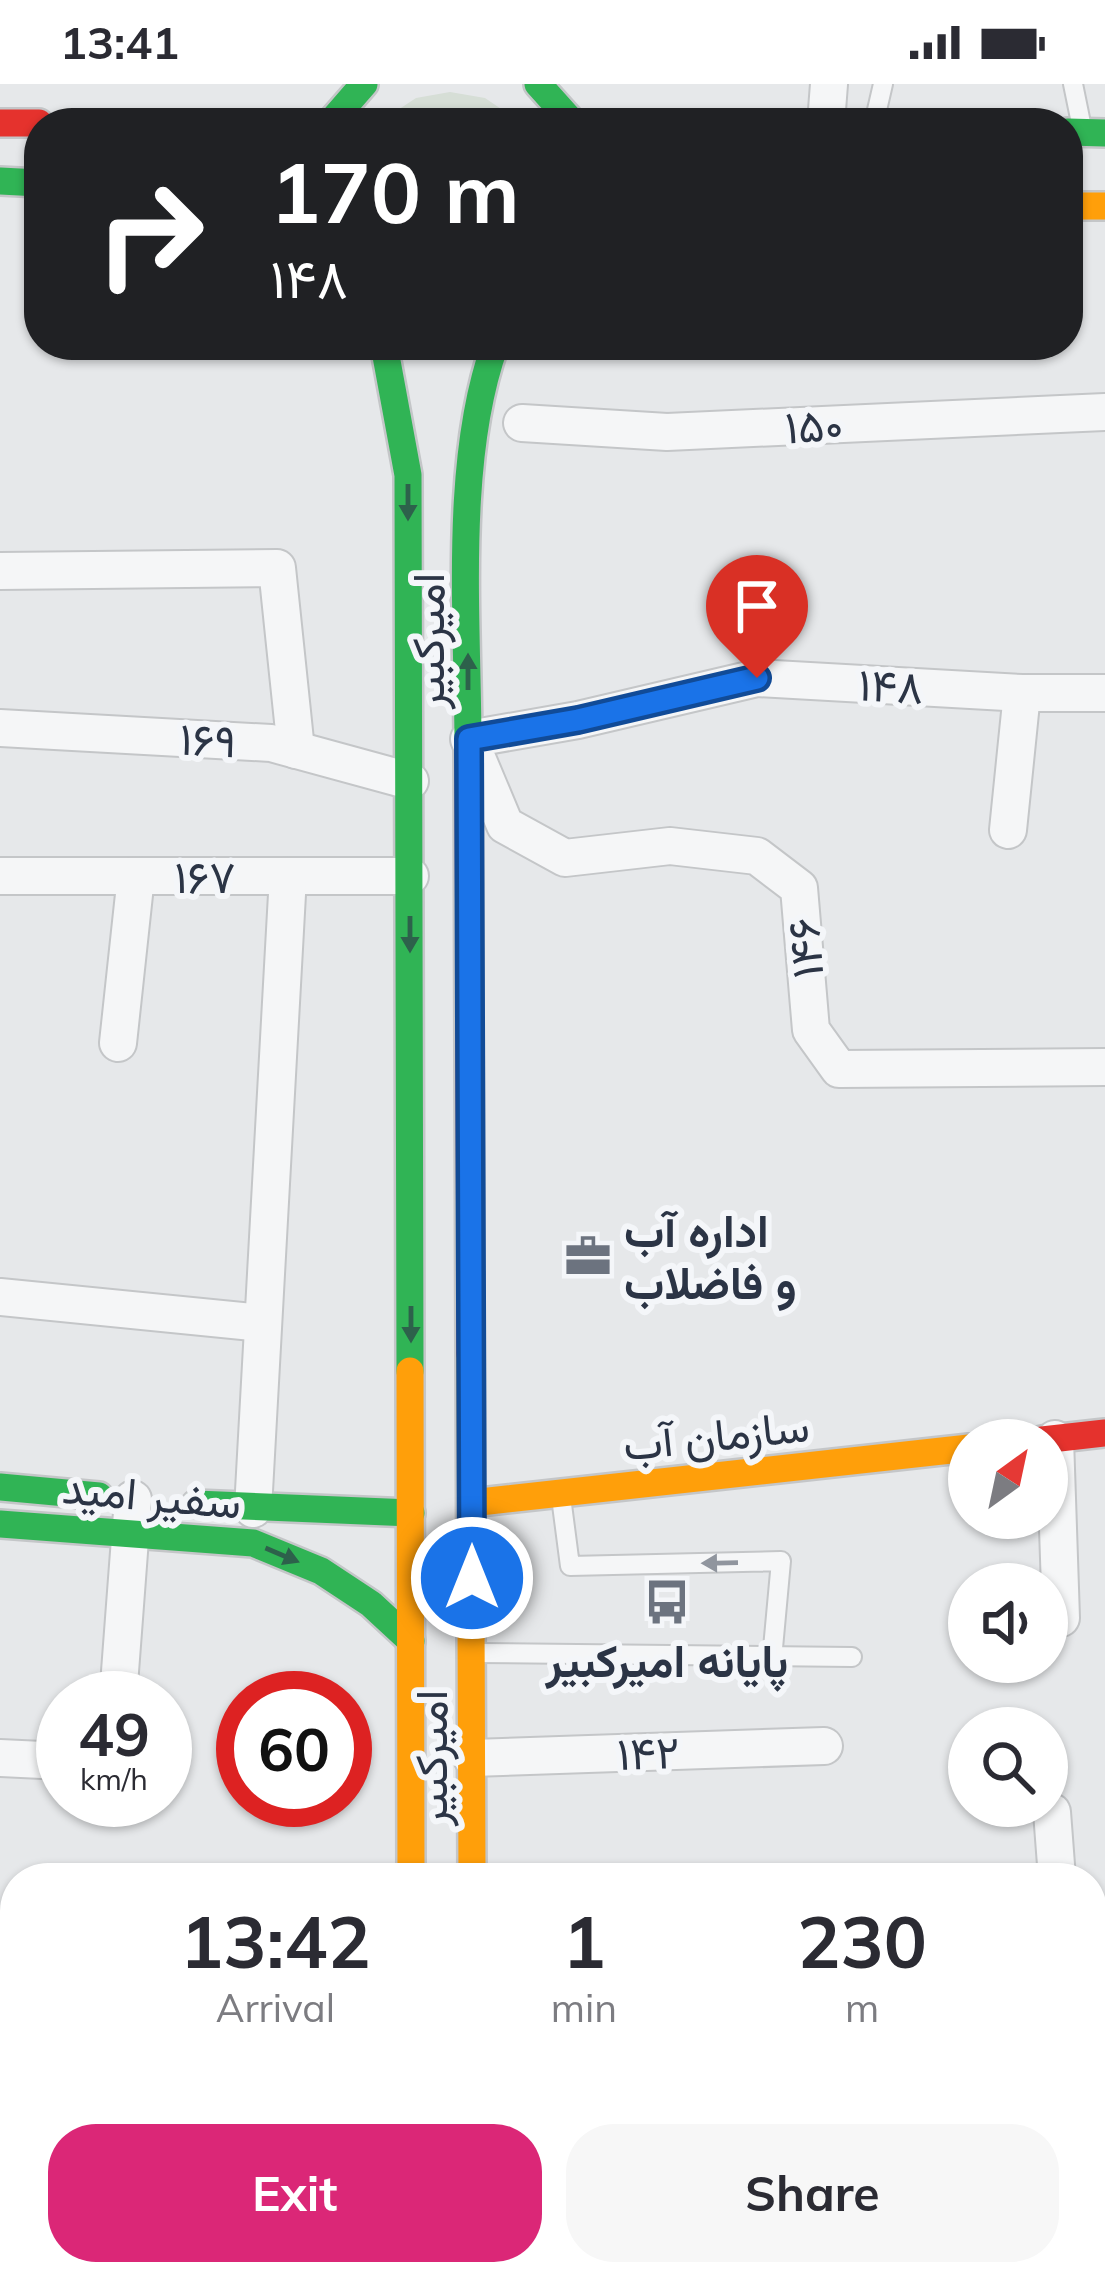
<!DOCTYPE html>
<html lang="en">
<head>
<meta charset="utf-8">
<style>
  :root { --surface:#fff; --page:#f7f7f7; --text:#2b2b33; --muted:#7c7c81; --accent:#db2777 }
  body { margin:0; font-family:Mulish,Vazirmatn,sans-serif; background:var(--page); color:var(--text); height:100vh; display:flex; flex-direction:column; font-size:45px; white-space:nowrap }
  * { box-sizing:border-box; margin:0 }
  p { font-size:39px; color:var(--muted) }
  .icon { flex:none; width:66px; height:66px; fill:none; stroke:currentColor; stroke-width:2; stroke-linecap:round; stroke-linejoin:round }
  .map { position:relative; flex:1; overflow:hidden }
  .drawer { position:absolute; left:0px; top:1779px; width:1107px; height:423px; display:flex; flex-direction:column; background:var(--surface); border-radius:48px 48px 0 0; box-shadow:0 3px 9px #0004 }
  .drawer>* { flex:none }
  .hud { position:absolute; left:24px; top:24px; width:1059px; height:252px; border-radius:48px; box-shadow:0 3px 9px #0004; background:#202124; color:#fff; overflow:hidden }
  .needle { width:78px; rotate:33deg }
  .controls { position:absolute; left:948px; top:1335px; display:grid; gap:24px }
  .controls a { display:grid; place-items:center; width:120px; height:120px; border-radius:50%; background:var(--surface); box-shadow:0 3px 9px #0004; font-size:60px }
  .speed { position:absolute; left:36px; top:1587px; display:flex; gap:24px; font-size:60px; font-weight:700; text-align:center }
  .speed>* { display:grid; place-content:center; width:156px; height:156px; border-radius:50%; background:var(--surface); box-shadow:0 3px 9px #0004; line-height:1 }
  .speed small { font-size:30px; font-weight:400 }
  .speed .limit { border:18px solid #d22; background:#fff; color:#111 }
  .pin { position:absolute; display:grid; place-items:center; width:102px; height:102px; color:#fff; margin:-123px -51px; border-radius:50% 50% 50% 0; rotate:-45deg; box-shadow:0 0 12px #0007 }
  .pin .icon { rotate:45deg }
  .me { position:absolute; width:132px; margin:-66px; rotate:0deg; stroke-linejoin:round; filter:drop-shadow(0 0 9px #0008) }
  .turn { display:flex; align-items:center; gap:42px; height:252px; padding:0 48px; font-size:54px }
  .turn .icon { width:156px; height:156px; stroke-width:2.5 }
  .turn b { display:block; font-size:84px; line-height:102px }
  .eta { display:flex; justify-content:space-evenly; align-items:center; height:204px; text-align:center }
  .eta b { font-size:72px; font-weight:700; line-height:84px }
  .button { display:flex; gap:24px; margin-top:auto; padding:24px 48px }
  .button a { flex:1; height:138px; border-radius:48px; background:var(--accent); color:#fff; font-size:48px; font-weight:700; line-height:138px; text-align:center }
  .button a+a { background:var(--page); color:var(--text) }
  .status { display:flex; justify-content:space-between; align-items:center; height:84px; padding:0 60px; background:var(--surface); direction:ltr }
  .status svg { height:33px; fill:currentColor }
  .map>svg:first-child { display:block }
  .green { fill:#d6ded6 }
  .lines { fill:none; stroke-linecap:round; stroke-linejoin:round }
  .lane-casing { stroke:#c4c6c8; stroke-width:22 }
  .street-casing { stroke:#c4c6c8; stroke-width:40 }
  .fast-casing { stroke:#c4c6c8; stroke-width:32 }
  .slow-casing { stroke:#c4c6c8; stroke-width:32 }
  .jam-casing { stroke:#c4c6c8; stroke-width:32 }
  .lane { stroke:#f5f6f7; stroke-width:18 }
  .street { stroke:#f5f6f7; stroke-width:36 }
  .fast { stroke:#30b455; stroke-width:27 }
  .slow { stroke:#ff9f0a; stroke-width:27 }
  .jam { stroke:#e5322d; stroke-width:27 }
  .oneway { fill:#2d614b }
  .oneway2 { fill:#90959e }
  .route-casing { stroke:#114b97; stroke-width:30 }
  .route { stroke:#1a73e8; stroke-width:21 }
  .labels { text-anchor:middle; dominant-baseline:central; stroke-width:12; stroke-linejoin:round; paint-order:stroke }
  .street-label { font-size:45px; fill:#2b3445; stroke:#f4f6f9 }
  .poi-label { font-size:45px; font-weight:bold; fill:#2b3445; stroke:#f4f6f9; text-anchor:start }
</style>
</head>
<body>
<div class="status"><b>13:41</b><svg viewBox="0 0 49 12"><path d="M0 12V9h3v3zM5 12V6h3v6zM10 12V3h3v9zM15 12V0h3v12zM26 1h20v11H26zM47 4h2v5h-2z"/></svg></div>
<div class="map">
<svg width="1105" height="2201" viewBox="0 0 1105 2201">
  <rect width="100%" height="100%" fill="#e6e8ea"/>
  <!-- green -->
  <path class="green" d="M450,8L485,14L522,39H378L416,14Z"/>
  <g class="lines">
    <!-- lane casing -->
    <g class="lane-casing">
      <g id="lane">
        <path d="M1073,0L1082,44"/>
        <path d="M874,39L883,0"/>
        <path d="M561,1413L570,1482L781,1477L772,1575"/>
        <path d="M476,1569L852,1573"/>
        <path d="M985,2201L987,2187"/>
      </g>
    </g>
    <!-- street casing -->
    <g class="street-casing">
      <g id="street">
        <path d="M826,39L829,0"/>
        <path d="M522,339L667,348L1105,328"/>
        <path d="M0,487L277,484L296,666"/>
        <path d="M1105,609H1022L757,594L578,636L469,655L505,741L565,774L670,762L757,772L799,804L811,946L839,985L1105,983"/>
        <path d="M0,644L271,659L410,697"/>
        <path d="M1008,746L1022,609"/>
        <path d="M0,792H410"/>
        <path d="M118,959L136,792"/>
        <path d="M0,1213L263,1239"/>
        <path d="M1055,1355L1061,1534"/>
        <path d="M253,1425L288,792"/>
        <path d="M118,1614L133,1415"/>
        <path d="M0,1674L63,1677"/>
        <path d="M472,1674L824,1662"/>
        <path d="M1052,1728L1057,1794"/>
        <path d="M0,1879H15"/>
        <path d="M1092,1967L1105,1968"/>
        <path d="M1092,2162L1105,2161"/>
      </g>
    </g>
    <!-- fast casing -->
    <g class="fast-casing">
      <g id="fast">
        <path d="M538,0L573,39"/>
        <path d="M330,39L364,0"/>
        <path d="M1068,48L1105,49"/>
        <path d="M0,97L39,99"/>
        <path d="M384,261L408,391L410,1287"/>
        <path d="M468,663C468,538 453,378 495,261"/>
        <path d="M0,1403L99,1412"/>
        <path d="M196,1420L411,1429"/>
        <path d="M0,1440L253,1459L321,1487L371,1520L411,1557"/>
        <path d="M473,2187V2201"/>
      </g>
    </g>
    <!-- slow casing -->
    <g class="slow-casing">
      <g id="slow">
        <path d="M1068,122H1105"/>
        <path d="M470,1270L472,1794"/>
        <path d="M410,1287L411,1794"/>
        <path d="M471,1419L969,1364"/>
      </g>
    </g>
    <!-- jam casing -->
    <g class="jam-casing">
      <g id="jam">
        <path d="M0,39H39"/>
        <path d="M468,663L470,1270"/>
        <path d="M1042,1356L1105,1349"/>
        <path d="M411,2187V2201"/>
      </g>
    </g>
    <!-- lane -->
    <use href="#lane" class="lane"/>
    <!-- street -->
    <use href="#street" class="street"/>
    <!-- fast -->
    <use href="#fast" class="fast"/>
    <!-- slow -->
    <use href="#slow" class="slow"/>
    <!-- jam -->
    <use href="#jam" class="jam"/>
  </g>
  <!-- one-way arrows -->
  <defs><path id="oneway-solid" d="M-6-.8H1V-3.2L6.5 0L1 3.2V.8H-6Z" transform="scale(3)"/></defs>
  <g class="oneway">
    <use href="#oneway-solid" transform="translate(408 418) rotate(90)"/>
    <use href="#oneway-solid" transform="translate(468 588) rotate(-90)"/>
    <use href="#oneway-solid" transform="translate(410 850) rotate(90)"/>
    <use href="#oneway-solid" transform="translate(411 1240) rotate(90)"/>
    <use href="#oneway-solid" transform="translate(282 1471) rotate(23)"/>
  </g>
  <use class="oneway2" href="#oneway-solid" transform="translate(720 1479) rotate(179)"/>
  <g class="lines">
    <!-- route casing -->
    <g class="route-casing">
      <path id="route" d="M472,1494L469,655L578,636L757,594"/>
    </g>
    <!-- route -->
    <use href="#route" class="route"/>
  </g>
  <!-- icons -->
  <defs>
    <g id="office-bare" transform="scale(3.6)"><path d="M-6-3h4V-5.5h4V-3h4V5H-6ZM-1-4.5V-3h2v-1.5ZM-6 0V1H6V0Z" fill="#6c737f" stroke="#f4f6f9" stroke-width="2.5" paint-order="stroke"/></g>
    <g id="bus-bare" transform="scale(3.6)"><path d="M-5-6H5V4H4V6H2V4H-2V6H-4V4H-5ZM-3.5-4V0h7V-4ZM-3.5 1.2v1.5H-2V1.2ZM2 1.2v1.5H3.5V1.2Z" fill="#6c737f" stroke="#f4f6f9" stroke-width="2.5" paint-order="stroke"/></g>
  </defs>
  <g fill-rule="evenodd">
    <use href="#office-bare" x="588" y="1172"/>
    <use href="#bus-bare" x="667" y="1518"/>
  </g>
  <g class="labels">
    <!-- street labels -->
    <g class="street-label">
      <text transform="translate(814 341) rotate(-3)">۱۵۰</text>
      <text transform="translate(427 557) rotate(-90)">امیرکبیر</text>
      <text transform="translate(891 601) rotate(3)">۱۴۸</text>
      <text transform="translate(208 655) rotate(3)">۱۶۹</text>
      <text x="205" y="792">۱۶۷</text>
      <text transform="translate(804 864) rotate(-95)">۱۴۶</text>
      <text transform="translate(716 1350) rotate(-6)">سازمان آب</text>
      <text transform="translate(152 1410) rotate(5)">سفیر امید</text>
      <text transform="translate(648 1668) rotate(-2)">۱۴۲</text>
      <text transform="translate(430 1674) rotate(-90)">امیرکبیر</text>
    </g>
    <!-- poi labels -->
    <g class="poi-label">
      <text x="624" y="1146">اداره آب<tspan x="624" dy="52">و فاضلاب</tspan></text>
      <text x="667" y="1576" text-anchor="middle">پایانه امیرکبیر</text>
    </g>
  </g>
</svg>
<div class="controls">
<a><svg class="needle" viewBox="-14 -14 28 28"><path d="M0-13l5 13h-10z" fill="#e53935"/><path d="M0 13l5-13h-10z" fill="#7c7c81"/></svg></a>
<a><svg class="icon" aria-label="sound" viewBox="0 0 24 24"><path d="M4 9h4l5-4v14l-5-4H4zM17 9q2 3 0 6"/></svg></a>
<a><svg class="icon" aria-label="search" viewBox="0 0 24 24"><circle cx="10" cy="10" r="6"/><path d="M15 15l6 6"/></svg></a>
</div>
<div class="speed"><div>49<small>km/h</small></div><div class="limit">60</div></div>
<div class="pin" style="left:757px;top:594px;background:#d93025"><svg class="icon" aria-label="arrive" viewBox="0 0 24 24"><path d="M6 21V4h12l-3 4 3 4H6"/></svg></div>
<svg class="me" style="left:472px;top:1494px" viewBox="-20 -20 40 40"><circle r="17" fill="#1a73e8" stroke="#fff" stroke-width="3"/><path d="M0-11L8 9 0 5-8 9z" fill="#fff"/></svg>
<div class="hud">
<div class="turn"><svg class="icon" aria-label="right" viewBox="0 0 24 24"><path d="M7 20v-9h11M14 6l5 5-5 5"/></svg><div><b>170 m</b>۱۴۸</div></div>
</div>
<section class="drawer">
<div class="eta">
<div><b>13:42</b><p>Arrival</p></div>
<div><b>1</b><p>min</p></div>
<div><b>230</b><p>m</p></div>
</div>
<div class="button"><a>Exit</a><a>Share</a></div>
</section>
</div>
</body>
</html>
